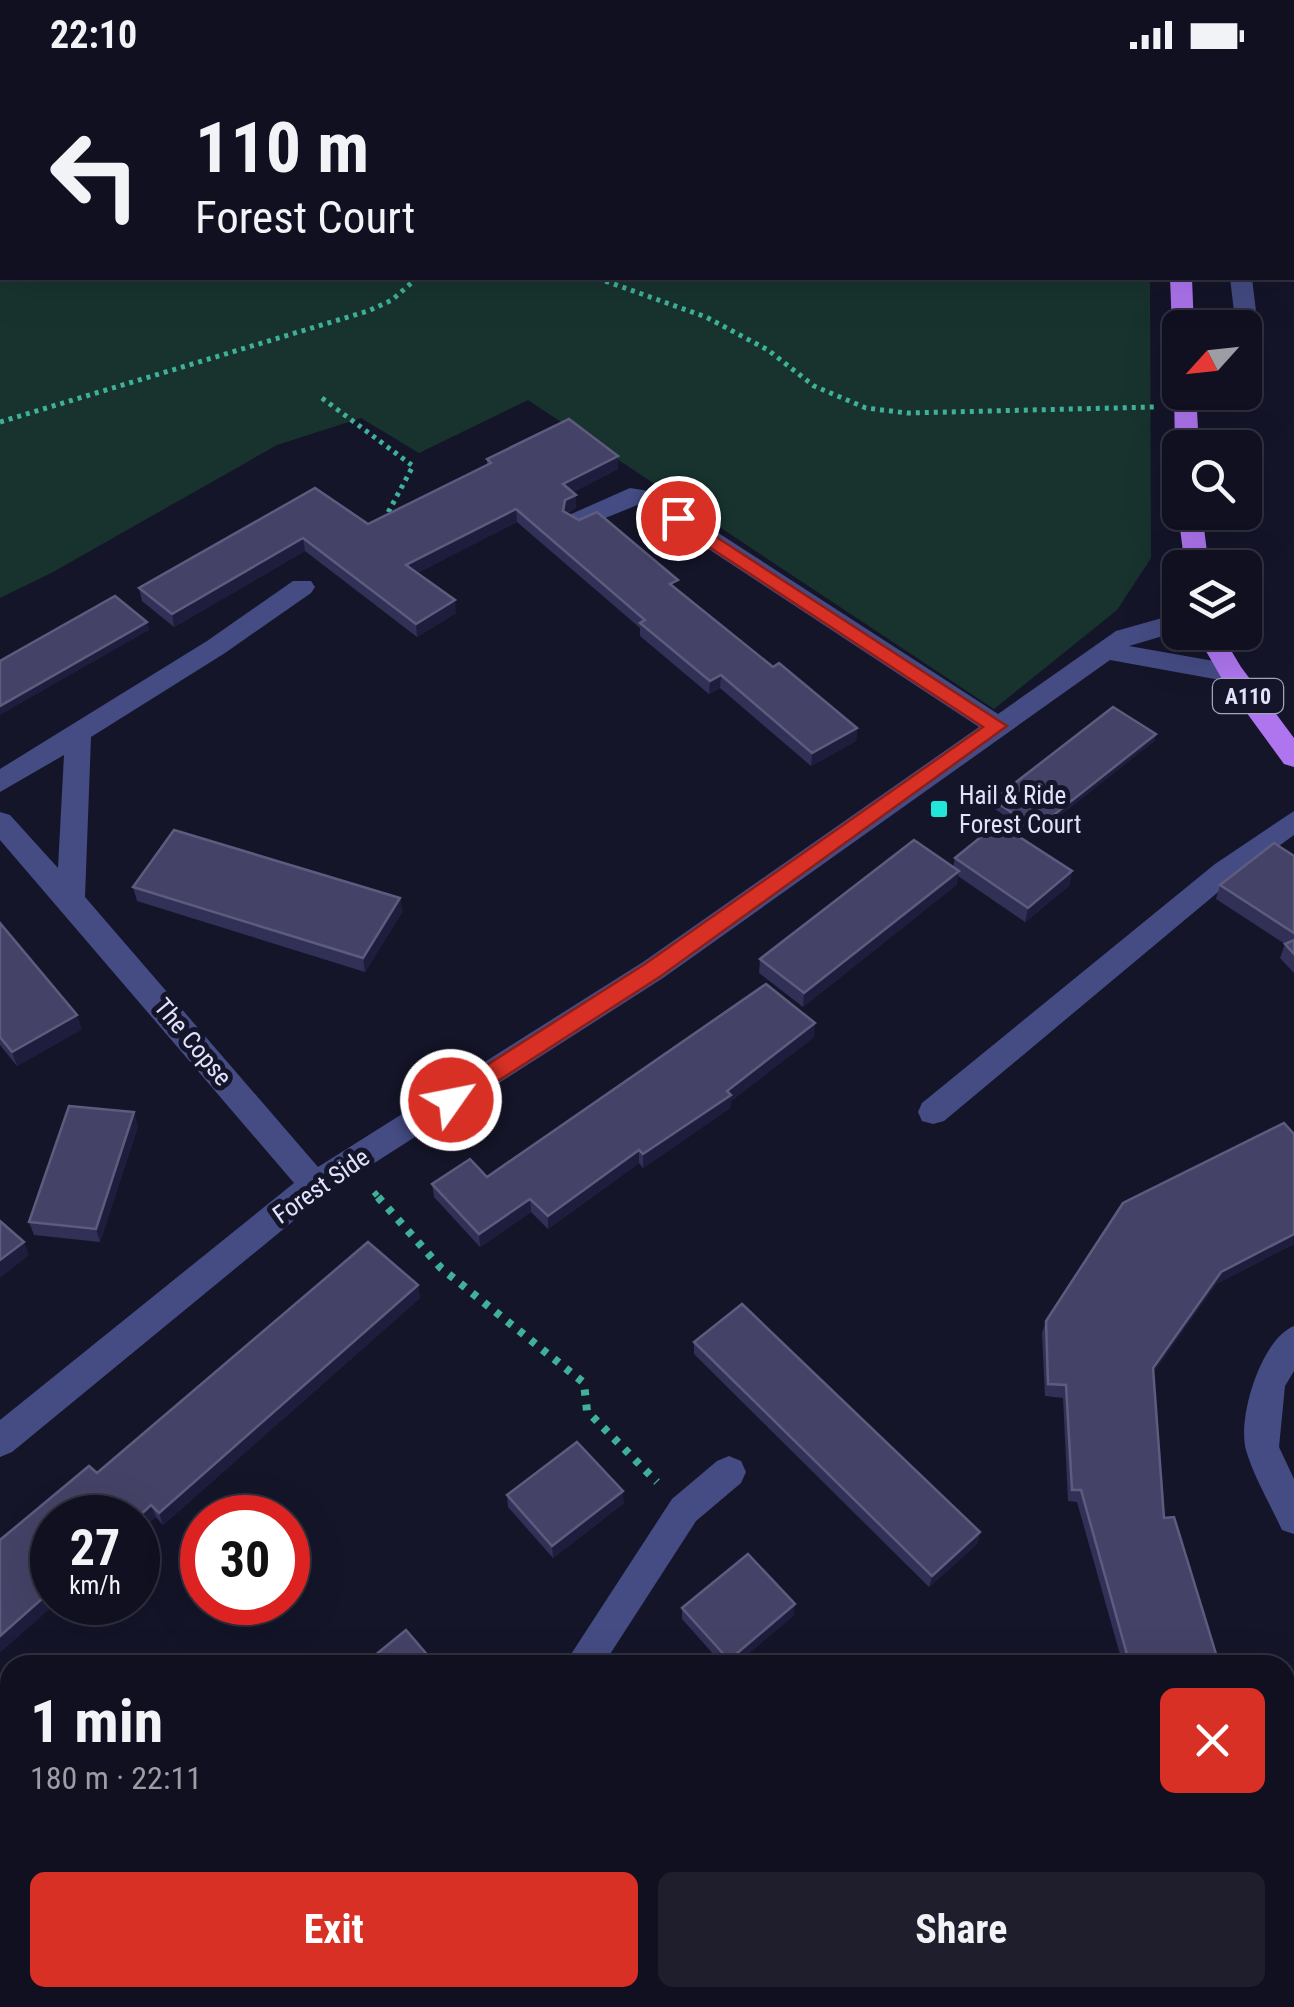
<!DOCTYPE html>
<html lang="en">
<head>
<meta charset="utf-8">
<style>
  :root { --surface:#101020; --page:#1e1e2d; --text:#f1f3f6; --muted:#9c9da5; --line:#30303e; --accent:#d93025 }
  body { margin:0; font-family:"Roboto Condensed",sans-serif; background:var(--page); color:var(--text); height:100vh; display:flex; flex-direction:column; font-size:38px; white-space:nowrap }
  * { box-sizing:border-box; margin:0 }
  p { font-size:32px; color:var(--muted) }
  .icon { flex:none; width:55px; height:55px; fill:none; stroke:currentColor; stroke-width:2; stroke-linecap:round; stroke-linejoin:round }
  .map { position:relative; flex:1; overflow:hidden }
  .sheet { position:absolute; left:0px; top:1585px; width:1295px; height:352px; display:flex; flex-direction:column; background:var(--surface); border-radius:30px 30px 0 0; box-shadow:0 10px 40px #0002,0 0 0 2px var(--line) }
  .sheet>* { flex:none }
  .banner { position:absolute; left:0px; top:0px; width:1295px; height:210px; box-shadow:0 10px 40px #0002,0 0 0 2px var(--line); background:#101020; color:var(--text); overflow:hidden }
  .needle { width:65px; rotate:243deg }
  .tools { position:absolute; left:1162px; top:240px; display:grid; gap:20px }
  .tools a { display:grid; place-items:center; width:100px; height:100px; border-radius:15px; background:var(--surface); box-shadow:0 10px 40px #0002,0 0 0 2px var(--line); font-size:50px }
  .speed { position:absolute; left:30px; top:1425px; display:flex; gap:20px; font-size:50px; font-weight:700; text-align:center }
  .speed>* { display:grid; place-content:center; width:130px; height:130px; border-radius:50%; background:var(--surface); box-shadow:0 10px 40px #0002,0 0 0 2px var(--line); line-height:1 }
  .speed small { font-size:25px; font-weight:400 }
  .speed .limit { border:15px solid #d22; background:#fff; color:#111 }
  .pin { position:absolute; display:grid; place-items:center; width:85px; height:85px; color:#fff; margin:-42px; border:5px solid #fff; border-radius:50%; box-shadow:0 2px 10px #0007 }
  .me { position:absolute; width:110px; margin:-55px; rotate:57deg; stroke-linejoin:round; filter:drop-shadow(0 0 8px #0008) }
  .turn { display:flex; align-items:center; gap:35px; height:210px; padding:0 30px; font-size:45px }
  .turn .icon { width:130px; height:130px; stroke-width:2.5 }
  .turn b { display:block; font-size:70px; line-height:85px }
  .round { display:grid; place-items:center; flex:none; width:105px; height:105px; border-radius:15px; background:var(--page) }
  .headline { display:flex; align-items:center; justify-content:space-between; height:170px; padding:0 30px }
  h1 { font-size:60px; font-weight:700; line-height:75px }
  .button { display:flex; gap:20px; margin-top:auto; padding:20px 30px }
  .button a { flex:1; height:115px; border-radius:15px; background:var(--accent); color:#fff; font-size:40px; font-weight:700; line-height:115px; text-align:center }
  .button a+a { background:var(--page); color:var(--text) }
  .status { display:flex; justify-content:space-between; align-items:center; height:70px; padding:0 50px; background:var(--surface); direction:ltr }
  .status svg { height:28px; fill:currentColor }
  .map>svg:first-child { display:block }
  .green { fill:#18332e }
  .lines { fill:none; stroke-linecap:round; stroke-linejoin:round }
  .stream { fill:#122d46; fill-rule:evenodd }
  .path-far2 { stroke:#40b199; stroke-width:5; stroke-dasharray:4 5; stroke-linecap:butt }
  .path-far1 { stroke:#40b199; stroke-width:6; stroke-dasharray:5 8; stroke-linecap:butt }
  .path { stroke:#40b199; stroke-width:8; stroke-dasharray:6 9; stroke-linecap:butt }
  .minor { fill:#454c84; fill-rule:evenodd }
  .major { fill:#ae75ef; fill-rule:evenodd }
  .wall { fill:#313056 }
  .shaded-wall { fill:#1e1d3d }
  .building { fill:#444367; stroke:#5d5c7f; stroke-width:2.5 }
  .route { fill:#d93025; stroke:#8d1f18; stroke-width:2.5 }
  .poi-dot { fill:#23e6db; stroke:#15152a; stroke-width:4 }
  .labels { text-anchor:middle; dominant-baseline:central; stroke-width:10; stroke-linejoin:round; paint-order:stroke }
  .shield { fill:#15152a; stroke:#a4a4bd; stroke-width:2.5 }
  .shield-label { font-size:22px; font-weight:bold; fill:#e1e2fc }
  .poi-label { font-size:25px; fill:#e1e2fc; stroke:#15152a; text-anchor:start }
  .street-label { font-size:25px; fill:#e1e2fc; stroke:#15152a }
</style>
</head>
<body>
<div class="status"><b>22:10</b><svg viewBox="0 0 49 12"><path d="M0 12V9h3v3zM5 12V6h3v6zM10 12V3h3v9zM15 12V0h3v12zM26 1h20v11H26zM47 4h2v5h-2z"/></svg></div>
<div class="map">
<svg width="1294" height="1937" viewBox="0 0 1294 1937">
  <rect width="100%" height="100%" fill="#15152a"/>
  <!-- green -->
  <path class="green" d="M0,0H1064L2,2V208H1150L1151,488L1117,540L994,639L528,330L419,383L361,348L277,375L53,502L0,528Z"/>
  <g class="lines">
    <!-- stream -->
    <g class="stream">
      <path d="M171,0H191L188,2H170Z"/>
      <path d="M584,0H596L594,2H583Z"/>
      <path d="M859,0H883L884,2H862Z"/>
      <path d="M975,0H992L989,2H974Z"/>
      <rect x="0" y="76" width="2" height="6"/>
    </g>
    <!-- path-far2 -->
    <g class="path-far2">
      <path d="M717,2L741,0"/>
      <path d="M597,208L706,247L768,280L814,316L866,338L907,343L1154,337"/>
      <path d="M322,328L413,396L384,450"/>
      <path d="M0,352L368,241L392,230L417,208"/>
    </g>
    <!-- path-far1 -->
    <path class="path-far1" d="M374,1122L381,1130"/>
    <!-- path -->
    <path class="path" d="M378,1127L441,1198L584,1313L587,1341L657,1412"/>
    <!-- minor -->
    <g class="minor">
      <rect x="1292" y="38" width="2" height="12"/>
      <path d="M1230,208H1252L1264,308L1260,322L1257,327L1186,342L1178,340L1174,335L1178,330L1211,322H1245V258H1236Z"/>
      <path d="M630,418L655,422L998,644L1116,561L1180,543V561L1129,576L1231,594L1240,597L1244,603L1240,609L1231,612L1110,590L663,908L326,1124L12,1382L0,1387V1350L294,1113L0,770V742L10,745L58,798L64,685L0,722V699L207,571L293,511H311L315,517L311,523L225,583L91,667L85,827L318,1097L643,892L979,657L640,434L578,459L566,451L569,445Z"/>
      <path d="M1294,741V765L1235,808L944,1051L933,1054L922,1051L918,1042L922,1033L1215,794Z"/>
      <path d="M1294,1256V1301L1285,1316L1279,1377L1294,1409V1464L1282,1460C1270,1434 1254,1407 1246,1380C1237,1348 1261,1269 1294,1256Z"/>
      <path d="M729,1386L741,1391L746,1402L741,1413L696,1451L603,1595H564L672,1429L717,1391Z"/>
      <path d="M1294,1868V1909L1285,1913V1872Z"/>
      <path d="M819,1928H861L865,1937H822Z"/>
      <path d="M1194,1928H1247L1244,1937H1190Z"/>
    </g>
    <!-- major -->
    <g class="major">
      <path d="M1164,0H1184V2H1165Z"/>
      <path d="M1170,208H1192L1194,258H1180V264L1172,258Z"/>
      <path d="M1180,316V322H1196L1199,378H1180V383L1175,378L1174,322Z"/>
      <path d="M1180,439V442H1202L1209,498H1185L1178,442Z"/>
      <path d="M1195,562H1220L1241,597L1294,668V697L1284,694L1222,609Z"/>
    </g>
  </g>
  <!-- wall -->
  <g class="wall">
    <path d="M1294,68V127L1292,117V74Z"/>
    <path d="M487,389L618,399L573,422L576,425V438L567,443L678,521L773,597L857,658L856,671L811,696L720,618L709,624L640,566V558L517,452L417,503L456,543L417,567L305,481L174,557L142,531L139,518L315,418L368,454L487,396Z"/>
    <path d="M1156,664L1154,671L1034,766L992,737L993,730Z"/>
    <path d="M1294,786V903L1280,888L1285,874L1216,829L1220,815Z"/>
    <path d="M955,788L1072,801L1069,816L1025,852L958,806L956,815L803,937L759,903L760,889L953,797Z"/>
    <path d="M133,817L400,828L402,842L365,902L137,831Z"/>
    <path d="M0,853L82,959L17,996L0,975Z"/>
    <path d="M814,967L731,1031L730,1038L643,1098L639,1093L548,1159L531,1142L480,1177L434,1127L432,1114L487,1107Z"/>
    <path d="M138,1056L100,1172L34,1165L29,1152Z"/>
    <path d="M1294,1064V1174L1216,1214L1153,1303L1164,1448L1216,1584L1211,1594L1206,1595H1123L1077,1432L1068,1431L1063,1328L1045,1326L1042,1263L1046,1251Z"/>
    <path d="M418,1215L420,1228L163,1455L156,1447L138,1462V1448L57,1532L0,1582V1470L97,1403Z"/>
    <path d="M694,1272L980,1462L977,1474L929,1517L694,1284Z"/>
    <path d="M507,1425L624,1433L553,1488L508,1437Z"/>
    <path d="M682,1538L794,1545L735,1595H723L682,1549Z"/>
  </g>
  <!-- shaded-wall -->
  <g class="shaded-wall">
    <path d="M618,386V399L563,427V414Z"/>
    <path d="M576,425V438L566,443L563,441L565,430Z"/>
    <path d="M516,439L517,452L408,508L406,495Z"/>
    <path d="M303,468L305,481L174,557L172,544Z"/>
    <path d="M455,530L456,543L417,567L416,554Z"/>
    <path d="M147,552L149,560L0,645V636Z"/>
    <path d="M721,605L720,618L709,624L710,611Z"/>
    <path d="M857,658L856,671L811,696L812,683Z"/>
    <path d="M1156,664L1154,671L1034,766L1036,759Z"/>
    <path d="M959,801L956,815L803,937L804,923Z"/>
    <path d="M1072,801L1069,816L1025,852L1028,838Z"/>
    <path d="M400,828L402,842L365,902L363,888Z"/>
    <path d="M77,945L82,959L17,996L12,982Z"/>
    <path d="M815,953L814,967L731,1031L730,1038L643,1098V1084Z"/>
    <path d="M134,1042L138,1056L100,1172L96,1159Z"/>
    <path d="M639,1080V1093L548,1159V1146Z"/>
    <path d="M530,1129L531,1142L480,1177L479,1164Z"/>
    <path d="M1294,1164V1174L1216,1214L1148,1310L1153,1298L1221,1202Z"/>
    <path d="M24,1172L29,1185L0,1208V1190Z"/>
    <path d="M418,1215L420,1228L163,1455L159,1443Z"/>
    <path d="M623,1421L624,1433L553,1488L552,1476Z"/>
    <path d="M151,1435L156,1447L138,1462V1448Z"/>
    <path d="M980,1462L977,1474L929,1517L932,1506Z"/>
    <path d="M52,1520V1532H57L0,1582V1566Z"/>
    <path d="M795,1534L794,1545L735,1595H729V1590Z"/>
    <path d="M143,1928H155L147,1937H135Z"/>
  </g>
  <!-- building -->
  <g class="building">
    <path d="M569,349L618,386L563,414L576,425L565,430L563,441L579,450L597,442L678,510L670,514L773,597L779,593L857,658L812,683L721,605L710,611L640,553L645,550L516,439L406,495L455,530L416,554L303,468L172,544L139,518L315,418L368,454L491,393L487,389Z"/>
    <path d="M115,526L147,552L0,636V591Z"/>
    <path d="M1113,637L1156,664L1036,759L993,730Z"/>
    <path d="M998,753L1072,801L1028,838L955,788Z"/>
    <path d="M174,760L400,828L363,888L133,817Z"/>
    <path d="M914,770L959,801L804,923L760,889Z"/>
    <path d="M1274,773L1294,786V863L1220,815Z"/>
    <path d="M0,853L77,945L12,982L0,967Z"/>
    <path d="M1294,870V884L1285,874Z"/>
    <path d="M766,914L815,953L727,1021L731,1025L643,1084L639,1080L548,1146L530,1129L479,1164L432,1114L470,1089L487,1107Z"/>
    <path d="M69,1036L134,1042L96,1159L29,1152Z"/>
    <path d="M1284,1053L1294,1064V1164L1221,1202L1153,1298L1164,1448L1174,1447L1216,1584L1130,1595L1081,1420H1072L1066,1315L1048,1314L1046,1251L1123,1133Z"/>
    <path d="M0,1151L24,1172L0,1190Z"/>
    <path d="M368,1172L418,1215L159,1443L151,1435L137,1448H52V1520L0,1566V1470L89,1396L97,1403Z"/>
    <path d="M742,1234L980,1462L932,1506L694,1272Z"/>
    <path d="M577,1372L623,1421L552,1476L507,1425Z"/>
    <path d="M748,1484L795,1534L729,1590L682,1538Z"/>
    <path d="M406,1560L436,1595H363Z"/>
    <path d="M99,1928H143L135,1937H110Z"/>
    <path d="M613,1928H710L715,1937H618Z"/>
  </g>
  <!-- route -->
  <path class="route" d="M678,442L1007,656L661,906L459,1036H443L440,1030L443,1023L645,894L983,657L671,452L669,448Z"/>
  <!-- markers -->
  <rect class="poi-dot" x="929" y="729" width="20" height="20" rx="5"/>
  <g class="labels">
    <!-- shield labels -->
    <rect class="shield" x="1213" y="609" width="70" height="34" rx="8"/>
    <g class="shield-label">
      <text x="1248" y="626">A110</text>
    </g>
    <!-- poi labels -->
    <g class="poi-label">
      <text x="959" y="725">Hail &amp; Ride<tspan x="959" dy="29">Forest Court</tspan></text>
    </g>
    <!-- street labels -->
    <g class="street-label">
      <text transform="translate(193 972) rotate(50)">The Copse</text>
      <text transform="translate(321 1116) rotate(-35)">Forest Side</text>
    </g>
  </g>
</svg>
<div class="tools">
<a><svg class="needle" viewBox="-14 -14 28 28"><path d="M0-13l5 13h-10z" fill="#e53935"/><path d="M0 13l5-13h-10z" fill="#9c9da5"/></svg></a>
<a><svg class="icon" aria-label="search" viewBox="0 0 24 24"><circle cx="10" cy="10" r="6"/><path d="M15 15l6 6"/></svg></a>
<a><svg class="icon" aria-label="layers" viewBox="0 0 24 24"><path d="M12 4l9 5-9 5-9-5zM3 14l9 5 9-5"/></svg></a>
</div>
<div class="speed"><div>27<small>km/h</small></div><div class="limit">30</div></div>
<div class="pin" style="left:678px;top:448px;background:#d93025"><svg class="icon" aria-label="arrive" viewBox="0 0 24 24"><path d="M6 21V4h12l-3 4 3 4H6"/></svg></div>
<svg class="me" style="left:451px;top:1030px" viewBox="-20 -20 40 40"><circle r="17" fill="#d93025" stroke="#fff" stroke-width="3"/><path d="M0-11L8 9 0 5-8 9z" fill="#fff"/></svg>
<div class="banner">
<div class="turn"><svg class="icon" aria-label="left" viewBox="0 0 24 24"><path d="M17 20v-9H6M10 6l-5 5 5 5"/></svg><div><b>110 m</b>Forest Court</div></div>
</div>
<section class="sheet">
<div class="headline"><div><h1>1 min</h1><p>180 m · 22:11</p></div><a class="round" style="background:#d93025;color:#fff"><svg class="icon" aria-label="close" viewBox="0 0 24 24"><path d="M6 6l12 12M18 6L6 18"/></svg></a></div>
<div class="button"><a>Exit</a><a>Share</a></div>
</section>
</div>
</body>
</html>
